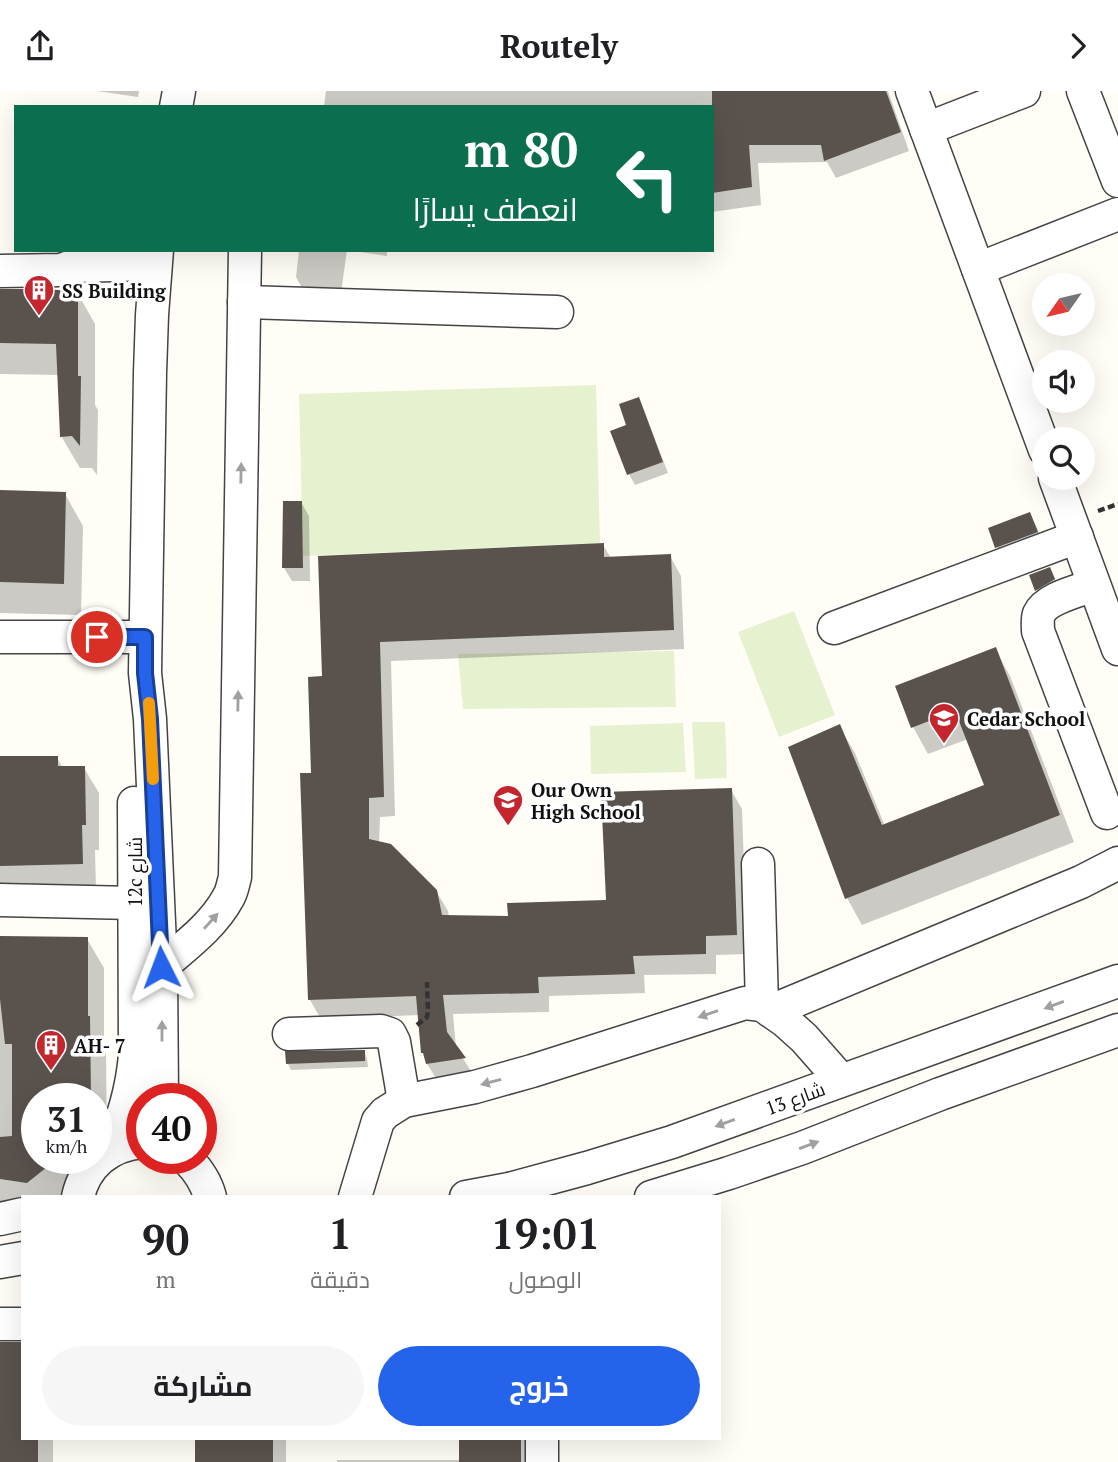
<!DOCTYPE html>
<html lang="ar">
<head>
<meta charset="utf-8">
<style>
  :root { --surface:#fff; --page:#f6f6f6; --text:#202124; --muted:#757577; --accent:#2563eb }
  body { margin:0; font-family:"PT Serif",Cairo,serif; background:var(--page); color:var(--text); direction:rtl; height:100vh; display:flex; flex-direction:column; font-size:26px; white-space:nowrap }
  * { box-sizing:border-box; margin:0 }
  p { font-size:23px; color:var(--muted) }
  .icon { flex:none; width:38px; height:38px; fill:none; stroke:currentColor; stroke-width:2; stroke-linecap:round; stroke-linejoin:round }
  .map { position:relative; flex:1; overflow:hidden; direction:ltr }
  .drawer { position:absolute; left:21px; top:1104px; width:700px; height:245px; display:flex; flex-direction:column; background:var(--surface); border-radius:0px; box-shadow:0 7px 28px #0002; direction:rtl }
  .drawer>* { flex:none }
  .banner { position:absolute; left:14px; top:14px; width:700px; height:147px; border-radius:0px; box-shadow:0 7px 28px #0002; direction:rtl; background:#0b6e4f; color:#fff; overflow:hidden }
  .needle { width:46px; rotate:236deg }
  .tools { position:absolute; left:1032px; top:182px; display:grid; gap:14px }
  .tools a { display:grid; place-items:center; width:63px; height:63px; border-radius:50%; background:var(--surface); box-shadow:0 7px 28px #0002; font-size:35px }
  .speed { position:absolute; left:21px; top:992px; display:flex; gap:14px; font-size:35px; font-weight:700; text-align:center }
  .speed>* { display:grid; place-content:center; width:91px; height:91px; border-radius:50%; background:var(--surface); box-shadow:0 7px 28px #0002; line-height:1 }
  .speed small { font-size:18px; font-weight:400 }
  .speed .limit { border:10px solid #d22; background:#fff; color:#111 }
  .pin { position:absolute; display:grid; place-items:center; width:60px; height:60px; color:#fff; margin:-30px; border:4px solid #fff; border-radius:50%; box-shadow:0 2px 7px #0007 }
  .me { position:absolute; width:77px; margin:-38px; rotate:357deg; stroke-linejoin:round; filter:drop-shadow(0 0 5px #0008) }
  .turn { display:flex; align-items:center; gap:24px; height:147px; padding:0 21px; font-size:32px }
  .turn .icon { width:91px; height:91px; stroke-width:2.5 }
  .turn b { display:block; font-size:49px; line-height:60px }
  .eta { display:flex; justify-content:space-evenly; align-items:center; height:119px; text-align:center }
  .eta b { font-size:42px; font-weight:700; line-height:49px }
  .action { display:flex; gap:14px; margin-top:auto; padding:14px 21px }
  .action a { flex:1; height:80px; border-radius:42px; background:var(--accent); color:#fff; font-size:28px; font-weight:700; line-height:80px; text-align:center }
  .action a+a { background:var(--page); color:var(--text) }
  header { display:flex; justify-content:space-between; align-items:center; height:91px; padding:0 21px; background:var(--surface); font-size:32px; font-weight:700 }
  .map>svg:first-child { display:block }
  .pitch { fill:#e6f2cf }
  .shadow { fill:#0003; fill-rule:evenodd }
  .building { fill:#5a524d }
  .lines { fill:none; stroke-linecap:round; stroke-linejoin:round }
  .minor-casing { stroke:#444; stroke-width:35 }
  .path { stroke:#333; stroke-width:4.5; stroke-dasharray:7 3.5; stroke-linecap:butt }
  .minor { stroke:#fff; stroke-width:32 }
  .oneway { fill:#a0a0a0 }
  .route-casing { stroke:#184099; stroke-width:18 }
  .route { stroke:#2563eb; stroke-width:12 }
  .slow { stroke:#f59e0b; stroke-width:12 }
  .labels { text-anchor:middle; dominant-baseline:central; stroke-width:7; stroke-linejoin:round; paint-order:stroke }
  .poi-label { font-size:19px; font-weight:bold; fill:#111; stroke:#fff; text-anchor:start }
  .street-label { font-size:19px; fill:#111; stroke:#fff }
</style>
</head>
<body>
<header><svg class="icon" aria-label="forward" viewBox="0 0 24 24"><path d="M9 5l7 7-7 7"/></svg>Routely<svg class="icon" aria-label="share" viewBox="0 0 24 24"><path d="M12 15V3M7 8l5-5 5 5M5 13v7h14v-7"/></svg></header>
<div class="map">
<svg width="1118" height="1371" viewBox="0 0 1118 1371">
  <rect width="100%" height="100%" fill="#fffdf5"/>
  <!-- pitch -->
  <g class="pitch">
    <path d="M596,294L600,452L303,465L299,303Z"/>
    <path d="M794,520L835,624L779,646L738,541Z"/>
    <path d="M674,560L676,616L463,618L458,563Z"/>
    <path d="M692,631H725L727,687L695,688Z"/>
    <path d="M683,632L686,681L591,683L590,635Z"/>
  </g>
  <!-- shadow -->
  <g class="shadow">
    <path d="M97,0H139L138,6Z"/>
    <path d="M326,0H888L909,60L836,87L827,71L758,72L761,114L712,121V16H324Z"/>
    <path d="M299,159H387V165L347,159L340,209L306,204L296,186Z"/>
    <path d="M0,200L77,201L95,233V314L98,319L97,384L92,377H80L61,345L59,284L0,283Z"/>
    <path d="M638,308L644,319L668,382L635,394L629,383V335Z"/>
    <path d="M0,401L65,403L83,435L81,524L0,522Z"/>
    <path d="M301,411L309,425L310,490H292L284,477Z"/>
    <path d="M1029,423L1037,437L1044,455L1004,470L997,456Z"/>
    <path d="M603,454L611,467L670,465L681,485L684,558L391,570L395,725L380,726L379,752L436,800L448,820L449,826L509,827L608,811L731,699L742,718L747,863L716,864V883L644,884L645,902L549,905V921L453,923L456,957L475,986L439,992L427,973L420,924L321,928L310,909L313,683L324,587L320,466Z"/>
    <path d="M1053,484L1057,495L1040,505L1037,499Z"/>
    <path d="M995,558L1010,585L1074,751L862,834L847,807L839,635L855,662L885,735L987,695L968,648L928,663L913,636L897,596Z"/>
    <path d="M0,667H57L63,677H84L99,702V759H95L96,798L0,799Z"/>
    <path d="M0,847L87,848L104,877V952L106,956L107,1068L62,1106H23V1118L0,1116ZM37,1008H96V1068H37Z"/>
    <path d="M364,961L367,967L368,976L291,979L288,973Z"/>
    <path d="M0,1253L23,1348H53V1371H0Z"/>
    <rect x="197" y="1348" width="89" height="23"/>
    <path d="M461,1348H536L535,1371H337V1369H461Z"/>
  </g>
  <!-- building -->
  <g class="building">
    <path d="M712,0H886L901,41L824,70L821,54H749L752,96L712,102Z"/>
    <path d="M0,198H39L78,200V285H81L80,355L72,345L60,346L56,253L0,252Z"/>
    <path d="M639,306L663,371L627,384L610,340L626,334L619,313Z"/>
    <path d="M0,399L66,401L64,493L0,491Z"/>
    <path d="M283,410H302L303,477H282Z"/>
    <path d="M1030,421L1038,441L995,457L988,437Z"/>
    <path d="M604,452V466L671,463L674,539L380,551L384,706L369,707V748L391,753L437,799L442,824L508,825L507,812L606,809L601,701L732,697L737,844L706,845V863L633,865L635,883L538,886L539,902L443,904L447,941L466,967L426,973L423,962H421L416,905L308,909L300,682H311L308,586L322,585L318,465Z"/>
    <path d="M1050,476L1055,488L1035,500L1029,484Z"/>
    <path d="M996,556L1060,724L845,808L788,656L840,633L882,734L984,694L955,620L911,637L895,595Z"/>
    <path d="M0,665H58V675H85L86,734H82L83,773L0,775Z"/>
    <path d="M0,845L88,846V925H90L91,1008H37V1068H57L27,1092L0,1088V1046L12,1045V953H5L0,908Z"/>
    <path d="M365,959V970L286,973L285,960Z"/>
    <path d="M0,1251H23V1348H38V1371H0Z"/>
    <rect x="195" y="1348" width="78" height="23"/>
    <rect x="459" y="1348" width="62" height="23"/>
  </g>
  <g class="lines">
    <!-- minor casing -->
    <g class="minor-casing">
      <g id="minor">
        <path d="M912,0L1045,359"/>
        <path d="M1083,0L1118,90"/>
        <path d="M176,16L179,0"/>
        <path d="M926,38L1024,0"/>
        <path d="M157,159L152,224L150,282L145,582L150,628L161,876L162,1008"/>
        <path d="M978,178L1118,123"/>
        <path d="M0,180L61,179L72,175L155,173"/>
        <path d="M244,211L557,221"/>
        <path d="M1055,387L1118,558"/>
        <path d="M1094,494C1079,500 1046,507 1039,523C1037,528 1038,534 1038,540L1107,722"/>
        <path d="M834,537L1077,446"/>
        <path d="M0,546H145"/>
        <path d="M758,773L762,914"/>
        <path d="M0,809L133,812"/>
        <path d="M161,876C184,856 213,835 228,807C232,801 233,793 235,786L245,159"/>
        <path d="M771,920L1081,791L1118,772"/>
        <path d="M289,943L381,940L390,943L394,951L404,1010"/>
        <path d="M108,1062C123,1030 132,999 135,964L134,712"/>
        <path d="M187,1068C198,1079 206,1090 210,1106"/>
        <path d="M78,1106C85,1074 109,1054 142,1051"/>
        <path d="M355,1106L378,1030L385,1022L404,1010L475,996L532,980L745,912L762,914L785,930L804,947L841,989"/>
        <path d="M466,1106L509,1098L587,1077L672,1051L1118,890"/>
        <path d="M651,1106L729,1082L802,1057L940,1003L1118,939"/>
        <path d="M0,1128L23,1123"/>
        <path d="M0,1171L23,1167"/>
        <path d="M0,1233H23"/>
        <path d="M542,1371V1348"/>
      </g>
    </g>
    <!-- path -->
    <g class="path">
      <path d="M1098,420L1118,413"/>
      <path d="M417,934L427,926L428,920L427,891"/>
    </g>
    <!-- minor -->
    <use href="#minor" class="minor"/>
  </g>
  <!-- one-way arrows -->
  <defs><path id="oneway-solid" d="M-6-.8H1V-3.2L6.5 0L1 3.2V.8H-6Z" transform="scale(1.75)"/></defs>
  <g class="oneway">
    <use href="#oneway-solid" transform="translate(241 382) rotate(-89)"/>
    <use href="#oneway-solid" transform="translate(238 610) rotate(-89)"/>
    <use href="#oneway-solid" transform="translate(211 830) rotate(-48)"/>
    <use href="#oneway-solid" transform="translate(1054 914) rotate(160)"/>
    <use href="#oneway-solid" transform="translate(708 923) rotate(161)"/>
    <use href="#oneway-solid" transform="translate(162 940) rotate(-90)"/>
    <use href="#oneway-solid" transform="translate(491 991) rotate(165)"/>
    <use href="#oneway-solid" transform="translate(725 1032) rotate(160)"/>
    <use href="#oneway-solid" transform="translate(809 1054) rotate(-20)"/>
  </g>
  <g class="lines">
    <!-- route casing -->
    <g class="route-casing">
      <path id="route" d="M97,546H145V582L150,628L161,876"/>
    </g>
    <!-- route -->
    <use href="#route" class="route"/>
    <!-- slow -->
    <path class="slow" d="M149,612L153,688"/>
  </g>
  <!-- icons -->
  <defs>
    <g id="building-pin" transform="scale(1.575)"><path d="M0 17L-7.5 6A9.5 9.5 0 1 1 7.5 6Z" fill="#c4262e" stroke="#fff"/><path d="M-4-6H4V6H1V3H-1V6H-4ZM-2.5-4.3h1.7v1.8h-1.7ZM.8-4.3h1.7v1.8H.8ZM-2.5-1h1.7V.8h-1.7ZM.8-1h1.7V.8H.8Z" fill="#fff"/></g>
    <g id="school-pin" transform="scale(1.575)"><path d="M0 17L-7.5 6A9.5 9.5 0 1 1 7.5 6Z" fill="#c4262e" stroke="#fff"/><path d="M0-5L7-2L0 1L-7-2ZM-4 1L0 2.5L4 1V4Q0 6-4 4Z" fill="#fff"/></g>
  </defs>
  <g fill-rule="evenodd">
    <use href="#building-pin" x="39" y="199"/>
    <use href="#school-pin" x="944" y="627"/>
    <use href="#school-pin" x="508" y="709"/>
    <use href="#building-pin" x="51" y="954"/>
  </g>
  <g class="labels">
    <!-- poi labels -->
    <g class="poi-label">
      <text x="62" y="199">SS Building</text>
      <text x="967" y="627">Cedar School</text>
      <text x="531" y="698">Our Own<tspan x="531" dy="22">High School</tspan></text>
      <text x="74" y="954">AH- 7</text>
    </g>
    <!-- street labels -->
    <g class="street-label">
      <text transform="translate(134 781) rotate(-90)">12c شارع</text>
      <text transform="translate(795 1007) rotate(-20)">شارع 13</text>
    </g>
  </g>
</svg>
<div class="tools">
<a><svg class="needle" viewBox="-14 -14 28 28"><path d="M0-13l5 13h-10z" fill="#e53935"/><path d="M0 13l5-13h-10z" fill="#757577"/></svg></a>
<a><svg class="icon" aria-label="sound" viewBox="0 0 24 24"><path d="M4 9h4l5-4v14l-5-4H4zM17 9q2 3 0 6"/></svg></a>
<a><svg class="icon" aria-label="search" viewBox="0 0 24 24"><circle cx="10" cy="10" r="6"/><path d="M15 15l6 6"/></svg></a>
</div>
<div class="speed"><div>31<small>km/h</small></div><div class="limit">40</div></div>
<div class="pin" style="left:97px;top:546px;background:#d93025"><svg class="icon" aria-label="arrive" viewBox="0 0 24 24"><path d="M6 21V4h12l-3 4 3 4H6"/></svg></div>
<svg class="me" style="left:161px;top:876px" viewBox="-20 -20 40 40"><path d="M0-17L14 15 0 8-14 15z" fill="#2563eb" stroke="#fff" stroke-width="4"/></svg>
<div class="banner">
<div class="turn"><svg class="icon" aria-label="left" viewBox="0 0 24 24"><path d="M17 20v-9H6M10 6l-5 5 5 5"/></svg><div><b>80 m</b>انعطف يسارًا</div></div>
</div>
<section class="drawer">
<div class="eta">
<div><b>19:01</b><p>الوصول</p></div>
<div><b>1</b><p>دقيقة</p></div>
<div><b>90</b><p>m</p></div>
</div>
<div class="action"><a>خروج</a><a>مشاركة</a></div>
</section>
</div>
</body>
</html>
